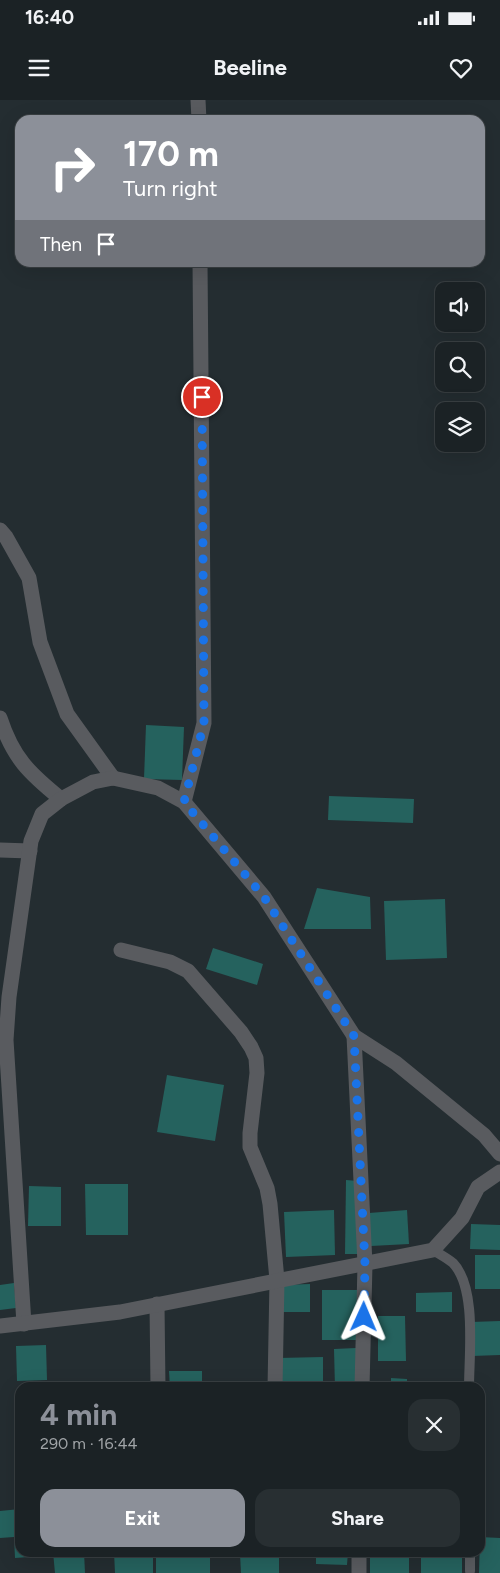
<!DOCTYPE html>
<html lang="en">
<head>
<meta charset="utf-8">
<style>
  :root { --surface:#1b2225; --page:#282f32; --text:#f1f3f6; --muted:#a0a4a7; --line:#393f42; --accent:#8c9099 }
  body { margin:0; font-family:Figtree,sans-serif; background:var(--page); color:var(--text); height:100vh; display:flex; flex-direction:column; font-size:19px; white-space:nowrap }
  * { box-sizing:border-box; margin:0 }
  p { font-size:16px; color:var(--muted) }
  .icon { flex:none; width:28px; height:28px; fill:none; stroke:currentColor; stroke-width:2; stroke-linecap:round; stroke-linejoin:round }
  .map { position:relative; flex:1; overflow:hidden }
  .details { position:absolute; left:15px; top:1282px; width:470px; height:175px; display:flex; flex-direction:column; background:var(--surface); border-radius:15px; box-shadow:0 5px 20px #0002,0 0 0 1px var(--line) }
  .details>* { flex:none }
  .hud { position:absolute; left:15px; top:15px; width:470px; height:152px; border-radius:15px; box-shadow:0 5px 20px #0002,0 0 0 1px var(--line); background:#8c9099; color:#fff; overflow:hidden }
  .fabs { position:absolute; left:435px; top:182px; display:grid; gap:10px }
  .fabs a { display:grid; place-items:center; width:50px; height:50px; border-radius:10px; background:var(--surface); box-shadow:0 5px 20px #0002,0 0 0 1px var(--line); font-size:25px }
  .pin { position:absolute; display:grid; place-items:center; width:42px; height:42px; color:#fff; margin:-21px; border:2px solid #fff; border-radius:50%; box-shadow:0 1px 5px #0007 }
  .me { position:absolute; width:55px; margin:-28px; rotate:1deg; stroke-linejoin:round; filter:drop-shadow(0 0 4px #0008) }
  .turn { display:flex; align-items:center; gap:18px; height:105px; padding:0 25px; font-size:22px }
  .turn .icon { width:65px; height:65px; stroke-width:2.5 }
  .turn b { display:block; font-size:35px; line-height:42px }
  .then { display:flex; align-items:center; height:48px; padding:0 25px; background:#0003; gap:10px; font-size:19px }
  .round { display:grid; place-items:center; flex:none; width:52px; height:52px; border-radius:15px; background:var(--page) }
  .summary { display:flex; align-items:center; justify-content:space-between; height:85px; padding:0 25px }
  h1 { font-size:30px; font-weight:700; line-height:38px; color:var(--accent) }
  .button { display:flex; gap:10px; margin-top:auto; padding:10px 25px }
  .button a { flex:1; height:58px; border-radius:15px; background:var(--accent); color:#fff; font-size:20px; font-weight:700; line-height:58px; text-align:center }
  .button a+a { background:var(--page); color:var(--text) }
  .status { display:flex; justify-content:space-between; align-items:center; height:35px; padding:0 25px; background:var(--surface); direction:ltr }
  .status svg { height:14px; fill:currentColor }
  header { display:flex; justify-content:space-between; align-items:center; height:65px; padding:0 25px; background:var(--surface); font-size:22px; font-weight:700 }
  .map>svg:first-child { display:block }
  .building { fill:#25625e }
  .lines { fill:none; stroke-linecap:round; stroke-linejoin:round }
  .service { stroke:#595b5f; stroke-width:10 }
  .minor { stroke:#595b5f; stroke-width:15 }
  .route { stroke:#1a73e8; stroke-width:9; stroke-dasharray:0 16.2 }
</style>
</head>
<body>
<div class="status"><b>16:40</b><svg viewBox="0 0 49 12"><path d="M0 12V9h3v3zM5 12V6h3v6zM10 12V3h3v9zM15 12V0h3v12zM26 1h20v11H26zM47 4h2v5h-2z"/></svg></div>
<header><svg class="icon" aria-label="menu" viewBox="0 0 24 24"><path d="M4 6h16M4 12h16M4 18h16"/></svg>Beeline<svg class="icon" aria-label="heart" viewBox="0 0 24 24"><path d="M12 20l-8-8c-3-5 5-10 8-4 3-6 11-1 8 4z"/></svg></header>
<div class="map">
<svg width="500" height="1473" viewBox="0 0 500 1473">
  <rect width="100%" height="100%" fill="#242d31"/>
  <!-- building -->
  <g class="building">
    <path d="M146,625L184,627L182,680L144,679Z"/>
    <path d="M329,696L414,699L413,723L328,720Z"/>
    <path d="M317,788L370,797L371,829H304Z"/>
    <path d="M445,799L447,858L386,860L384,801Z"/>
    <path d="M213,848L263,864L257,885L206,869Z"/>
    <path d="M167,975L224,985L215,1041L157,1032Z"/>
    <path d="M346,1080L358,1081L357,1154H345Z"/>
    <path d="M85,1084H128V1135H86Z"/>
    <path d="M29,1086L61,1087V1126H28Z"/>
    <path d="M334,1110L335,1155L286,1157L284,1112Z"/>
    <path d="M407,1110L409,1144L371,1146L369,1113Z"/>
    <path d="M471,1124L500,1125V1150L470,1149Z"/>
    <rect x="475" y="1155" width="25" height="34"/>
    <path d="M14,1183L16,1208L0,1210V1185Z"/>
    <path d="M310,1184V1212H282L281,1185Z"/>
    <rect x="322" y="1190" width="36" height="50"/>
    <path d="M452,1192V1212H416V1193Z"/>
    <path d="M378,1216H405L406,1261H378Z"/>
    <path d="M500,1221V1255L472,1256L471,1222Z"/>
    <path d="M46,1245L47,1280L17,1281L16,1246Z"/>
    <path d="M356,1248V1288H335L334,1249Z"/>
    <path d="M323,1257V1282H292V1288H279L278,1258Z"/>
    <path d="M169,1271H202V1288H170Z"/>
    <path d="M391,1278L407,1279V1288H391Z"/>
    <rect x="60" y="1281" width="40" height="7"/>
    <path d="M105,1281H125L126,1288H105Z"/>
    <path d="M20,1409V1452H43V1456L15,1458L14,1437L0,1438V1411Z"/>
    <path d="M480,1437L500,1438V1473H479Z"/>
    <path d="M53,1452H84L85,1473H55Z"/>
    <path d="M114,1452H153V1473H115Z"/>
    <rect x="156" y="1452" width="54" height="21"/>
    <path d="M316,1452H348L347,1465L316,1464Z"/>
    <rect x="370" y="1452" width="39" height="21"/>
    <rect x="421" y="1452" width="41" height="21"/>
    <path d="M279,1453V1473H241L240,1454Z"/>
  </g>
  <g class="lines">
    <!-- service -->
    <g class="service">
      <path d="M433,1150C439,1154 447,1158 453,1163C477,1188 469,1254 469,1288"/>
      <path d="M470,1452V1471"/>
    </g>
    <!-- minor -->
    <g class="minor">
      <path d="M198,0L199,20"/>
      <path d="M0,430L6,437L29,478L40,542L67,614L113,678"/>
      <path d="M0,618C13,658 29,673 61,699"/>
      <path d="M184,702L204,623L200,162"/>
      <path d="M0,750L30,751"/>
      <path d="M121,850L170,862L188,871L241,932L251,947L256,958L257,973L250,1033V1047L267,1088L270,1104L277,1180L275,1288"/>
      <path d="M354,936L365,1164L362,1288"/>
      <path d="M157,1204L158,1288"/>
      <path d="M24,1224L6,940L9,897L31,741L42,714L61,699L93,682L113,678L158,688L184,702L264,797L354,936L396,963L484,1035L500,1054"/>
      <path d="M0,1226L120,1212L433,1150L462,1118L478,1087L500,1072"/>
      <path d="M359,1473V1452"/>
    </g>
  </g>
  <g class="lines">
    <!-- route -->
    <path class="route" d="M202,297L204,623L184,702L264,797L354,936L365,1164L364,1217"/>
  </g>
</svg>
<div class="fabs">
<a><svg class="icon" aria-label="sound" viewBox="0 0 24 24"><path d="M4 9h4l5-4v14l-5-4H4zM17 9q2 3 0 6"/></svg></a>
<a><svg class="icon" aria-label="search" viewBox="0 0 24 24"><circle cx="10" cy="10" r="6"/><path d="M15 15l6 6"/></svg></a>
<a><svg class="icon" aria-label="layers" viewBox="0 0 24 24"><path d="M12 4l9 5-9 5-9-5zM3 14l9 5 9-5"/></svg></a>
</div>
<div class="pin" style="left:202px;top:297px;background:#d93025"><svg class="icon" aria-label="arrive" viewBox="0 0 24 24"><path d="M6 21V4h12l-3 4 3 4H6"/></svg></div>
<svg class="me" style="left:364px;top:1217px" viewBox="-20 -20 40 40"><path d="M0-17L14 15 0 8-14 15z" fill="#1a73e8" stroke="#fff" stroke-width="4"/></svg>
<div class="hud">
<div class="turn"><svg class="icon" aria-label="right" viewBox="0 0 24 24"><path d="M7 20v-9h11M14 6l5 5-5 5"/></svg><div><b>170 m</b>Turn right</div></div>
<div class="then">Then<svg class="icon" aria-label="arrive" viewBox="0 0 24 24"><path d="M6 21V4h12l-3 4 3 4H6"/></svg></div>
</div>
<section class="details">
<div class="summary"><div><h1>4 min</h1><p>290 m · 16:44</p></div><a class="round"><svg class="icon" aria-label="close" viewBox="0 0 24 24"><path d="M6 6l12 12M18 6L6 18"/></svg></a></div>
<div class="button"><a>Exit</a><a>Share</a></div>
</section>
</div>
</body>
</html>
